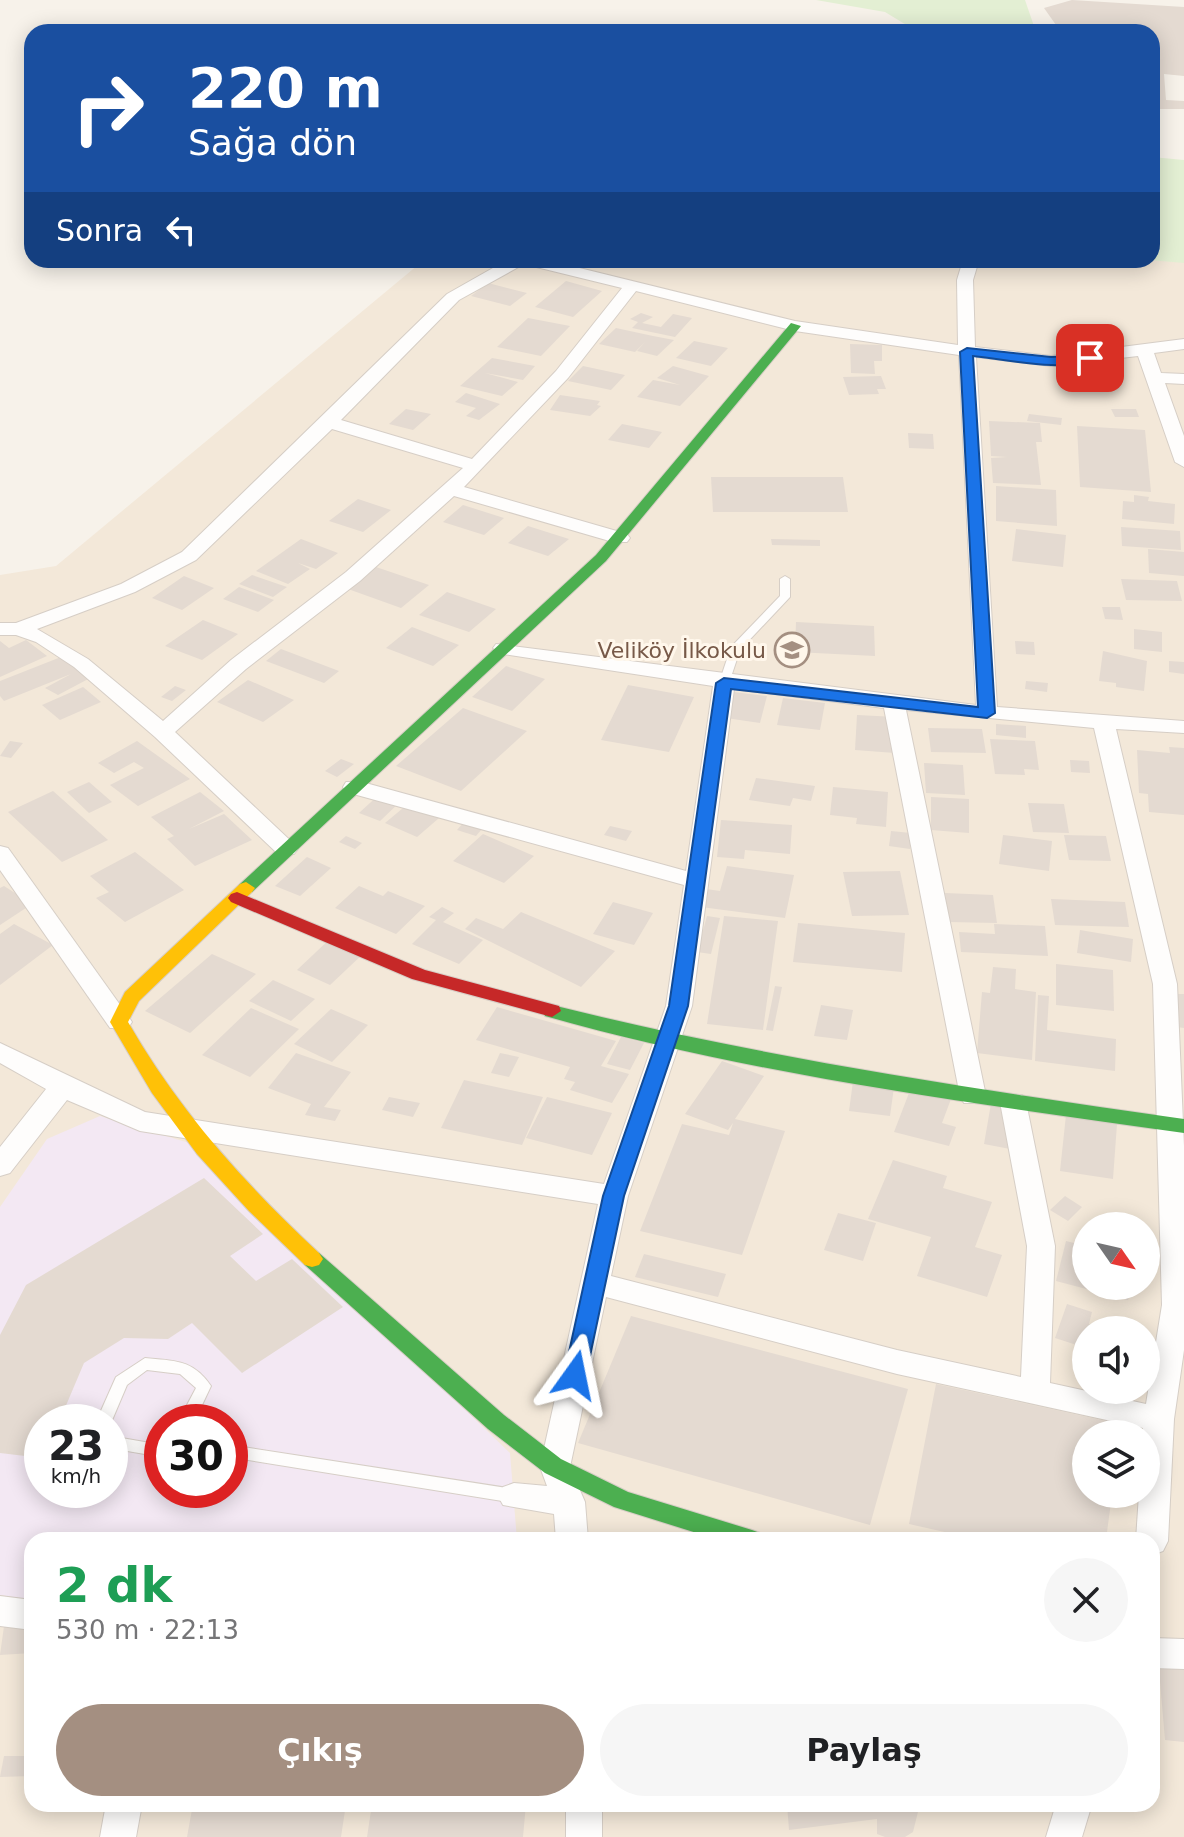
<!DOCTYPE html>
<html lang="tr">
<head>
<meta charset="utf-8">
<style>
  :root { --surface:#fff; --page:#f6f6f6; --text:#202124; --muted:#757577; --accent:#a48f81 }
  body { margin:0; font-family:"DejaVu Sans",sans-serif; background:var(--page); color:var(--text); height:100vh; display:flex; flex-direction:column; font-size:30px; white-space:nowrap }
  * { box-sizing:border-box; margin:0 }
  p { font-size:26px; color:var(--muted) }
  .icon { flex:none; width:44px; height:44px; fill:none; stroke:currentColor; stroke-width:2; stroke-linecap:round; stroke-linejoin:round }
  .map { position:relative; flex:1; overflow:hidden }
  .side { position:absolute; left:24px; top:1532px; width:1136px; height:280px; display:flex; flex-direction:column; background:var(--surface); border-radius:24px; box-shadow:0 4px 20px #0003 }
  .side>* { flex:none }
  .banner { position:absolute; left:24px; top:24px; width:1136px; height:244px; border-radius:24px; box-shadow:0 4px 20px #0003; background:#1a4fa0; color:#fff; overflow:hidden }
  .needle { width:52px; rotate:124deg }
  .controls { position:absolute; left:1072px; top:1212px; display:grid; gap:16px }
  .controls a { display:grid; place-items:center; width:88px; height:88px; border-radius:50%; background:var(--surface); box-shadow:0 4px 20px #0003; font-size:40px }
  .speed { position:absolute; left:24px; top:1404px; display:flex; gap:16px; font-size:40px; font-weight:700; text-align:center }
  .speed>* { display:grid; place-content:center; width:104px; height:104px; border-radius:50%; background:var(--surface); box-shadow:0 4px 20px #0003; line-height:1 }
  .speed small { font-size:20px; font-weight:400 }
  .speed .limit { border:12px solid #d22; background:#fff; color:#111 }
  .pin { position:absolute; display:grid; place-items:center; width:68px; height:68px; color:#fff; margin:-34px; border-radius:16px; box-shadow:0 4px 12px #0006 }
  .me { position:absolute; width:88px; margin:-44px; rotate:12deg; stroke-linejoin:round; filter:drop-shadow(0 0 6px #0008) }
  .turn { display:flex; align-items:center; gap:28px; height:168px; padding:0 32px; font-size:36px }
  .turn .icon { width:104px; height:104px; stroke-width:2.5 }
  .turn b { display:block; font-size:56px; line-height:68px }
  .then { display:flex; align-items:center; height:76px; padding:0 32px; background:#0003; gap:16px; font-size:30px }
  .round { display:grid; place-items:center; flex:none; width:84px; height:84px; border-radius:42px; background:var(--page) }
  .headline { display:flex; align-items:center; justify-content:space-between; height:136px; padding:0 32px }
  h1 { font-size:48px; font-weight:700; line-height:60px; color:#1e9e55 }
  .button { display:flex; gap:16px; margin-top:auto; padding:16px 32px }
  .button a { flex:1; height:92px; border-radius:48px; background:var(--accent); color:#fff; font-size:32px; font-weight:700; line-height:92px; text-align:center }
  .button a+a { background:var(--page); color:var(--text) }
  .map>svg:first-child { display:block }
  .residential { fill:#f3e8d9; fill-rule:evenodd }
  .education { fill:#f3e8f3; fill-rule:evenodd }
  .green { fill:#e3efd3 }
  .building { fill:#e4dad1 }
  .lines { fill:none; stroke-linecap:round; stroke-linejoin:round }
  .lane-casing { stroke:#d6cec6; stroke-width:2 }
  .street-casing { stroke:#d6cec6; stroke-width:2 }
  .fast-casing { stroke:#d7cec6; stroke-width:2 }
  .slow-casing { stroke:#d7cec6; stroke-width:2 }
  .jam-casing { stroke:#d7cec6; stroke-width:2 }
  .lane { fill:#fefdfc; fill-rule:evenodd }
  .street { fill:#fefdfc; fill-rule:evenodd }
  .fast { fill:#4caf50; fill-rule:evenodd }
  .slow { fill:#ffc107; fill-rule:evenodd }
  .jam { fill:#c62828; fill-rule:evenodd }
  .route { fill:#1a73e8; stroke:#114b97; stroke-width:2 }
  .labels { text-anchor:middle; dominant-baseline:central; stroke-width:6; stroke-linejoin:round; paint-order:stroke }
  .poi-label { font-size:22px; fill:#775948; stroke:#fff7eb; text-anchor:end }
</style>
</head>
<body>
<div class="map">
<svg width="1184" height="1837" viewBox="0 0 1184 1837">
  <rect width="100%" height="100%" fill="#f7f2ea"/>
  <!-- residential -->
  <path class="residential" d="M1184,233V1837H0V575L56,566L424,260H1152ZM1086,1226H1146V1286H1086ZM1086,1330H1146V1390H1086ZM42,1422H110V1490H42ZM162,1422H230V1490H162ZM1086,1434H1146V1494H1086ZM32,1540H1152V1804H32Z"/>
  <!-- education -->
  <path class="education" d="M100,1116L189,1143L510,1453L517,1540H32V1600L0,1595V1207L47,1139ZM42,1422H110V1490H42ZM162,1422H230V1490H162Z"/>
  <!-- green -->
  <g class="green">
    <path d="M816,0H1025L1036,32H918L885,12Z"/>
    <path d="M1152,157L1184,160V263L1149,260H1152Z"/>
  </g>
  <!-- building -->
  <g class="building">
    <path d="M1072,0L1184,7V76L1164,74L1166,100L1184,101V109H1152V32H1061L1044,8Z"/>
    <path d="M566,281L602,291L573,317L535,307Z"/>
    <path d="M488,283L527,293L510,306L471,296Z"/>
    <path d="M641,313L653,317L642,323L661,327L673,314L692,318L675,337L632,328L638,322L630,319Z"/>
    <path d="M528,318L570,326L541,356L497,347Z"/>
    <path d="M616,328L653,336L674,340L657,356L637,351L645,342L635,352L599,344Z"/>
    <path d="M694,341L728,348L711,366L676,358Z"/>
    <path d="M850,344L882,345V361H874L875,374L851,373Z"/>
    <path d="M492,358L535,366L523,380L485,373L518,382L502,396L460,386Z"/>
    <path d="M583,366L625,375L611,390L568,381Z"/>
    <path d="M673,366L709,376L680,406L637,397L653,380L680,385L657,378Z"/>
    <path d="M881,376L886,389H877L879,394L849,395L843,377Z"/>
    <path d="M466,393L500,404L479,420L466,416L476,408L455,402Z"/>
    <path d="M560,395L600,401L597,405L601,406L590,416L550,410Z"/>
    <path d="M406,409L431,414L413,430L389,424Z"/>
    <path d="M1111,409H1136L1139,417H1115Z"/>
    <path d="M1029,414L1062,418L1061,425L1027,421Z"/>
    <path d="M989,421L1040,423L1042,442H1036L1041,485L993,483L991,458L1007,457L991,456Z"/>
    <path d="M622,424L662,432L649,448L608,440Z"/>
    <path d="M1077,426L1145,430L1151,492L1080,487Z"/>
    <path d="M908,433L933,434L934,449L909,448Z"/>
    <path d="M711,477H843L848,512H713Z"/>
    <path d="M996,486L1056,490L1057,526L996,521Z"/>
    <path d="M1134,495L1149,497L1148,501L1175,504L1174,524L1122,519L1123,501L1134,502Z"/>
    <path d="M358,499L391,510L363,532L329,521Z"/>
    <path d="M463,505L504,518L484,535L443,522Z"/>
    <path d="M528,526L569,539L548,556L508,543Z"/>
    <path d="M1121,527L1180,531L1181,550L1122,546Z"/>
    <path d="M1016,529L1066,535L1063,567L1012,561Z"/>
    <path d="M301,539L338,553L316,569L298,563L310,569L288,584L256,571Z"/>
    <path d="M771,539L820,540V546L772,545Z"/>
    <path d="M1148,549L1184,552V576L1149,573Z"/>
    <path d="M376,567L429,585L401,608L348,589Z"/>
    <path d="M252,575L287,587L273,597L239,584Z"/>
    <path d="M184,576L214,588L182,610L152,598Z"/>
    <path d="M1121,579L1177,581L1182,601L1126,600Z"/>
    <path d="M239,587L274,600L258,612L223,599Z"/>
    <path d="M447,592L496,609L469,632L419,615Z"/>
    <path d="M1102,607H1120L1123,620L1105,619Z"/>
    <path d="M203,620L238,634L202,660L165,646Z"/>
    <path d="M796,622L874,626L875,656L795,652Z"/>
    <path d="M412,627L459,645L433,666L386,648Z"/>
    <path d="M1134,629L1162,632V652L1134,649Z"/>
    <path d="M26,640L47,656L0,677V641L9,648Z"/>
    <path d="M1015,641L1034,642L1035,655L1016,654Z"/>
    <path d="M281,649L339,671L324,683L266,661Z"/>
    <path d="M1103,651L1147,661L1144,691L1116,687V683L1099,681Z"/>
    <path d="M66,655L92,677L58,695L45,688L71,674L4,701L0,696V681Z"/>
    <path d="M1169,661L1184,662V674L1169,672Z"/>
    <path d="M506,666L545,679L512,711L472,697Z"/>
    <path d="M248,680L294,700L263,722L217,702Z"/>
    <path d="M1026,681L1048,683L1047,692L1025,689Z"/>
    <path d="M628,685L694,697L669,752L601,740Z"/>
    <path d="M175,686L186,690L172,701L161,697Z"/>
    <path d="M83,687L101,702L60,720L42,705Z"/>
    <path d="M734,692L767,696L760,723L726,718Z"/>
    <path d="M783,698L825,703L820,730L777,725Z"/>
    <path d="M463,708L527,731L461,791L396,766Z"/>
    <path d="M857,715L896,717L895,753L855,750Z"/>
    <path d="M996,724L1026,726V738L996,735Z"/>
    <path d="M928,728L982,729L986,753L931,752Z"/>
    <path d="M990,739L1035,741L1039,770L1024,769L1025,775L995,774Z"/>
    <path d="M10,741L23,743L11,758L0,756Z"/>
    <path d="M137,741L190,779L138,806L110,785L144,768L134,762L114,773L98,763Z"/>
    <path d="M1169,747L1184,748V815L1149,812L1148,794L1139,793L1137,750L1170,753Z"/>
    <path d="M341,759L354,764L337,777L325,771Z"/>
    <path d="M1070,760L1089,761L1090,773L1071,772Z"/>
    <path d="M924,763L963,765L965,795L926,793Z"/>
    <path d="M756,778L815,786L811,801L793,798L790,806L749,800Z"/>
    <path d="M89,782L112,802L89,813L67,792Z"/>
    <path d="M833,787L888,792L886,827L856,824L857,818L830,815Z"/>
    <path d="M53,791L108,840L62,862L8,812Z"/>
    <path d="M200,792L224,811L189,829L224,814L252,840L195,866L167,839L174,836L151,817Z"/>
    <path d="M382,792L402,800L380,821L359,813Z"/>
    <path d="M931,797L969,799V833L931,830Z"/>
    <path d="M414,799L446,812L417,837L385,823Z"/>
    <path d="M1028,803L1064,804L1069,833L1033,832Z"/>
    <path d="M469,816L488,822L476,836L457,830Z"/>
    <path d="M721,820L792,825L790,854L745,850L744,859L717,857Z"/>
    <path d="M610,826L632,831L626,841L604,835Z"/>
    <path d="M891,831L911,833L910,849L889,846Z"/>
    <path d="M483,834L534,856L504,883L453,861Z"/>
    <path d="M1003,835L1052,841L1049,871L999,864Z"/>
    <path d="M1064,835L1106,836L1111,861L1069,860Z"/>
    <path d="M346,836L362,843L355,849L339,842Z"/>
    <path d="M135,852L184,890L125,922L96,898L109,892L90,876Z"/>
    <path d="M307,857L331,868L300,896L275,886Z"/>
    <path d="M727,866L794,875L785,918L701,907L706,889L720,891Z"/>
    <path d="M900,871L909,915L852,916L843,872Z"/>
    <path d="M4,886L32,904L0,925V888Z"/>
    <path d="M359,886L383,896L388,891L425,906L396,934L335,908Z"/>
    <path d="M945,893L993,895L997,923L948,922Z"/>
    <path d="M1051,899L1125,902L1129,927L1055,925Z"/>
    <path d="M613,902L653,913L634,945L593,934Z"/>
    <path d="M442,907L454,913L443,922L483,940L459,964L412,944L436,920L429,917Z"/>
    <path d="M521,912L615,951L581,987L465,929L476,918L503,929Z"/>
    <path d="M707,916L720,918L711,954L697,952Z"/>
    <path d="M724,916L778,921L763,1030L707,1024Z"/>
    <path d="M798,923L905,933L902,972L793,962Z"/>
    <path d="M14,924L53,945L0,985V934Z"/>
    <path d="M994,924L1045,926L1048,956L961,952L959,932L995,934Z"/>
    <path d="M1080,930L1133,939L1131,962L1077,953Z"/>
    <path d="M332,937L365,952L330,985L297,970Z"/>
    <path d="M212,954L256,974L190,1033L145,1011Z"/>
    <path d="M1056,964L1113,970L1114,1011L1056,1005Z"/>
    <path d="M993,967L1016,969L1015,989L1036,992L1032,1060L977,1053L982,992L990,993Z"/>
    <path d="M273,980L315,999L291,1021L249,1001Z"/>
    <path d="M775,986L782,987L773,1031L766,1030Z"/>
    <path d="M1173,994H1184V1028L1177,1027Z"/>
    <path d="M1038,995L1049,996L1047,1030L1116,1039L1115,1071L1035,1061Z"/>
    <path d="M821,1005L853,1010L847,1040L814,1036Z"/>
    <path d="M497,1007L616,1041L601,1066L629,1074L612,1103L570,1090L575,1082L564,1079L570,1067L476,1040Z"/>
    <path d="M251,1008L299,1029L250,1077L202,1055Z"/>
    <path d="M331,1009L368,1025L332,1062L294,1044Z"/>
    <path d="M621,1037L644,1043L630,1070L607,1064Z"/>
    <path d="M296,1053L351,1072L324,1107L341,1110L335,1121L305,1115L311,1104L268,1088Z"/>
    <path d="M500,1053L519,1057L509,1077L491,1073Z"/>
    <path d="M722,1061L764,1076L735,1119L785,1131L742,1255L640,1231L682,1124L729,1135L733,1123L728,1130L685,1114Z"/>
    <path d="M854,1074L895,1080L890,1116L849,1111Z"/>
    <path d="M464,1080L543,1097L522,1145L441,1128Z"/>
    <path d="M914,1080L954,1091L942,1123L956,1127L949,1146L894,1132Z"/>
    <path d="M993,1092L1020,1151L984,1144Z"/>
    <path d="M389,1097L420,1103L413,1117L382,1110Z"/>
    <path d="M547,1097L612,1113L592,1155L526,1138Z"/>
    <path d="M1066,1115L1117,1124L1113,1179L1060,1171Z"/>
    <path d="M893,1160L947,1176L943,1188L992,1202L975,1247L1002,1255L987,1297L917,1276L931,1237L868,1219Z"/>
    <path d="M204,1178L263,1234L230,1256L256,1281L292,1259L343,1307L242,1373L192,1323L168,1339L124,1338L84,1363L59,1422H42V1458L0,1453V1335L26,1285Z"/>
    <path d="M1065,1196L1082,1207L1068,1221L1050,1210Z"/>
    <path d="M838,1213L876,1223L863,1261L824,1250Z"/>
    <path d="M1066,1241L1086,1246V1286H1131L1128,1300L1056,1281Z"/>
    <path d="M644,1254L726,1274L718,1297L635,1277Z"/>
    <path d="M1067,1304L1092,1312L1089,1324L1105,1329L1086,1330V1348L1055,1338Z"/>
    <path d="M631,1316L908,1389L870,1525L578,1443Z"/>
    <path d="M936,1384L1120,1424L1119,1434H1086V1494H1112L1106,1540H980L909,1524Z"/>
    <path d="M32,1624V1653L0,1655L4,1626Z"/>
    <path d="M1157,1647L1184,1650V1742L1165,1740Z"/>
    <path d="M4,1756H32V1776L0,1777Z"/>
    <path d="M193,1804H346L341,1837H187Z"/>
    <path d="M372,1804H526L523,1837H367Z"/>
    <path d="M787,1804H943V1808L918,1812L913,1832L905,1837H885L877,1834V1819L789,1830Z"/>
  </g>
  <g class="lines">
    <!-- lane casing -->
    <g class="lane-casing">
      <g id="lane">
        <path d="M785,576L790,579V597L740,650L729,683L724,686L720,685L719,683L731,647L780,596V579Z"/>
        <path d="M145,1358C174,1361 193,1359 211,1386L194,1422H178L196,1388L180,1374L147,1370L127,1385L110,1425V1422H96L116,1377Z"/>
        <path d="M110,1436L162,1445V1457L110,1448Z"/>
        <path d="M230,1445L514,1489L520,1491L522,1496L520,1501L514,1503L230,1457Z"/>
      </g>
    </g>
    <!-- street casing -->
    <g class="street-casing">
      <g id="street">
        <path d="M507,260H547L795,321L958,345L957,280L963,260H979L973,280L975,347L1051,356L1184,339V349L1154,353L1161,373L1184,374V384L1165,383L1184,436V467L1175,462L1138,356L1051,366L976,357L997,707L1184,721V733L1116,729L1177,984L1184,1146V1350L1174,1419L1168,1541L1163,1551L1152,1555V1540H1136L1139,1494H1146L1143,1428L897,1374L606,1297L570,1467L585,1502L588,1540H556L554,1514L503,1505L498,1496L503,1487L514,1483L547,1486L540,1467L598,1204L140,1131L67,1100L10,1173L0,1176V1147L46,1089L0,1063V1043L145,1112L604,1184L666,1006L684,885L346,792L343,787L346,782H362L686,871L713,686L503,654L493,648L496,644L976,705L959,355L795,331L636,291L568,378L464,487L627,534L630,538L627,542H613L454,496L360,581L246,669L175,732L294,844L298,849L294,854H278L155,737L74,667L36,642L16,635H0V623H16L121,584L182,552L447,294ZM524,264L622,288L556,371L472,459L341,420L459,300ZM332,429L463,468L346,572L231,660L163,721L88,659L37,629L135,592L196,560ZM734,689L884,708L960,1096L964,1103H982L986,1096L906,710L1094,728L1153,984L1162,1305L1146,1404L1050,1383L1055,1246L1026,1102L1022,1095H1004L1000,1102L1027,1246L1021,1377L897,1350L611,1276L628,1196L692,1006Z"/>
        <path d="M0,846L8,848L128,1016L132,1022L128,1028H110L0,870Z"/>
        <path d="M0,1596L32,1600V1630L0,1626Z"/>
        <path d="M1152,1638L1184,1639V1669L1152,1668Z"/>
        <path d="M106,1804H142L136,1837H100Z"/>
        <rect x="566" y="1804" width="36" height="33"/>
        <path d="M1056,1804H1092L1082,1837H1046Z"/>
      </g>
    </g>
    <!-- fast casing -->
    <g class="fast-casing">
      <g id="fast">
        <path d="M791,323L801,326L606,561L252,892H240L237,888L240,884L596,555Z"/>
        <path d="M552,1005C760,1057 971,1089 1184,1119V1133C970,1103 754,1075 545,1016L543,1011L545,1006Z"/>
        <path d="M312,1251L319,1253L504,1415L561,1459L628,1492L752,1530L760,1533L764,1540H719L614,1507L545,1473L488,1429L305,1265L301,1259L305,1253Z"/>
      </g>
    </g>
    <!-- slow casing -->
    <g class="slow-casing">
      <path id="slow" d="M246,882L255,888L252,892L139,1001L128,1022C179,1111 245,1184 319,1253L323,1259L319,1265L312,1267L305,1265L249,1211L197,1154L152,1093L110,1022L125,992L240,884Z"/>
    </g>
    <!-- jam casing -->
    <g class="jam-casing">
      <path id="jam" d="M237,892L425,970L559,1006L561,1011L552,1017L412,979L231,902L228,898L231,894Z"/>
    </g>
    <!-- lane -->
    <use href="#lane" class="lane"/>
    <!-- street -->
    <use href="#street" class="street"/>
    <!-- fast -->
    <use href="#fast" class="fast"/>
    <!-- slow -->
    <use href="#slow" class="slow"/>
    <!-- jam -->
    <use href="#jam" class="jam"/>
  </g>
  <!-- route -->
  <path class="route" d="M967,348L1051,357L1090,355L1097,358C1074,374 1002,359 973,356L995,713L987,718L731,689L688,1006L624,1196L586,1375L583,1381H567L564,1375L603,1196L669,1006L716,683L724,678L978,707L960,352Z"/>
  <!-- icons -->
  <defs>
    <g id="school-ring" transform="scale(1.8)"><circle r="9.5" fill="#fff7eb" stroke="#a48f81" stroke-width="1.5"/><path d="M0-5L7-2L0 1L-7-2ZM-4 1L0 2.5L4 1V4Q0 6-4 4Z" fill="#a48f81"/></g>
  </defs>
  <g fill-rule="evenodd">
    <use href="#school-ring" x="792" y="650"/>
  </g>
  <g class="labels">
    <!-- poi labels -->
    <g class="poi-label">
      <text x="766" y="650">Veliköy İlkokulu</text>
    </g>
  </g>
</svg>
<div class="controls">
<a><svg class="needle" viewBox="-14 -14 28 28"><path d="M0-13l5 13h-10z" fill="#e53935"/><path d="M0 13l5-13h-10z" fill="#757577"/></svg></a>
<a><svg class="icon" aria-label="sound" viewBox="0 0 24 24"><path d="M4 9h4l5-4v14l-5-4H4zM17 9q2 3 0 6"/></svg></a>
<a><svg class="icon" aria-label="layers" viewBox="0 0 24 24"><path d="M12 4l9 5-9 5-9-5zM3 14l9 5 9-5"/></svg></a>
</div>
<div class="speed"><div>23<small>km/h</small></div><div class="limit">30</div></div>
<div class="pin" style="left:1090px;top:358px;background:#d93025"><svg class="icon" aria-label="arrive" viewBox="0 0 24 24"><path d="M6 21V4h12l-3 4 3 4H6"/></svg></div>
<svg class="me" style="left:575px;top:1375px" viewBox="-20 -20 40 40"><path d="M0-17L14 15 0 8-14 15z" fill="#1a73e8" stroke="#fff" stroke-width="4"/></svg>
<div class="banner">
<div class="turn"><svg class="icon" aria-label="right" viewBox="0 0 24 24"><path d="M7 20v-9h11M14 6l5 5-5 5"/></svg><div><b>220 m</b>Sağa dön</div></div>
<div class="then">Sonra<svg class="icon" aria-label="left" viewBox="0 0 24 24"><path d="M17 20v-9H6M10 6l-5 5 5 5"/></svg></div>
</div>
<section class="side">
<div class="headline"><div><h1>2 dk</h1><p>530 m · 22:13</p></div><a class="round"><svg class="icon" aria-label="close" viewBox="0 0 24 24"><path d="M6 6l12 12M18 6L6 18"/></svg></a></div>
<div class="button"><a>Çıkış</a><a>Paylaş</a></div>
</section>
</div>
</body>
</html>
